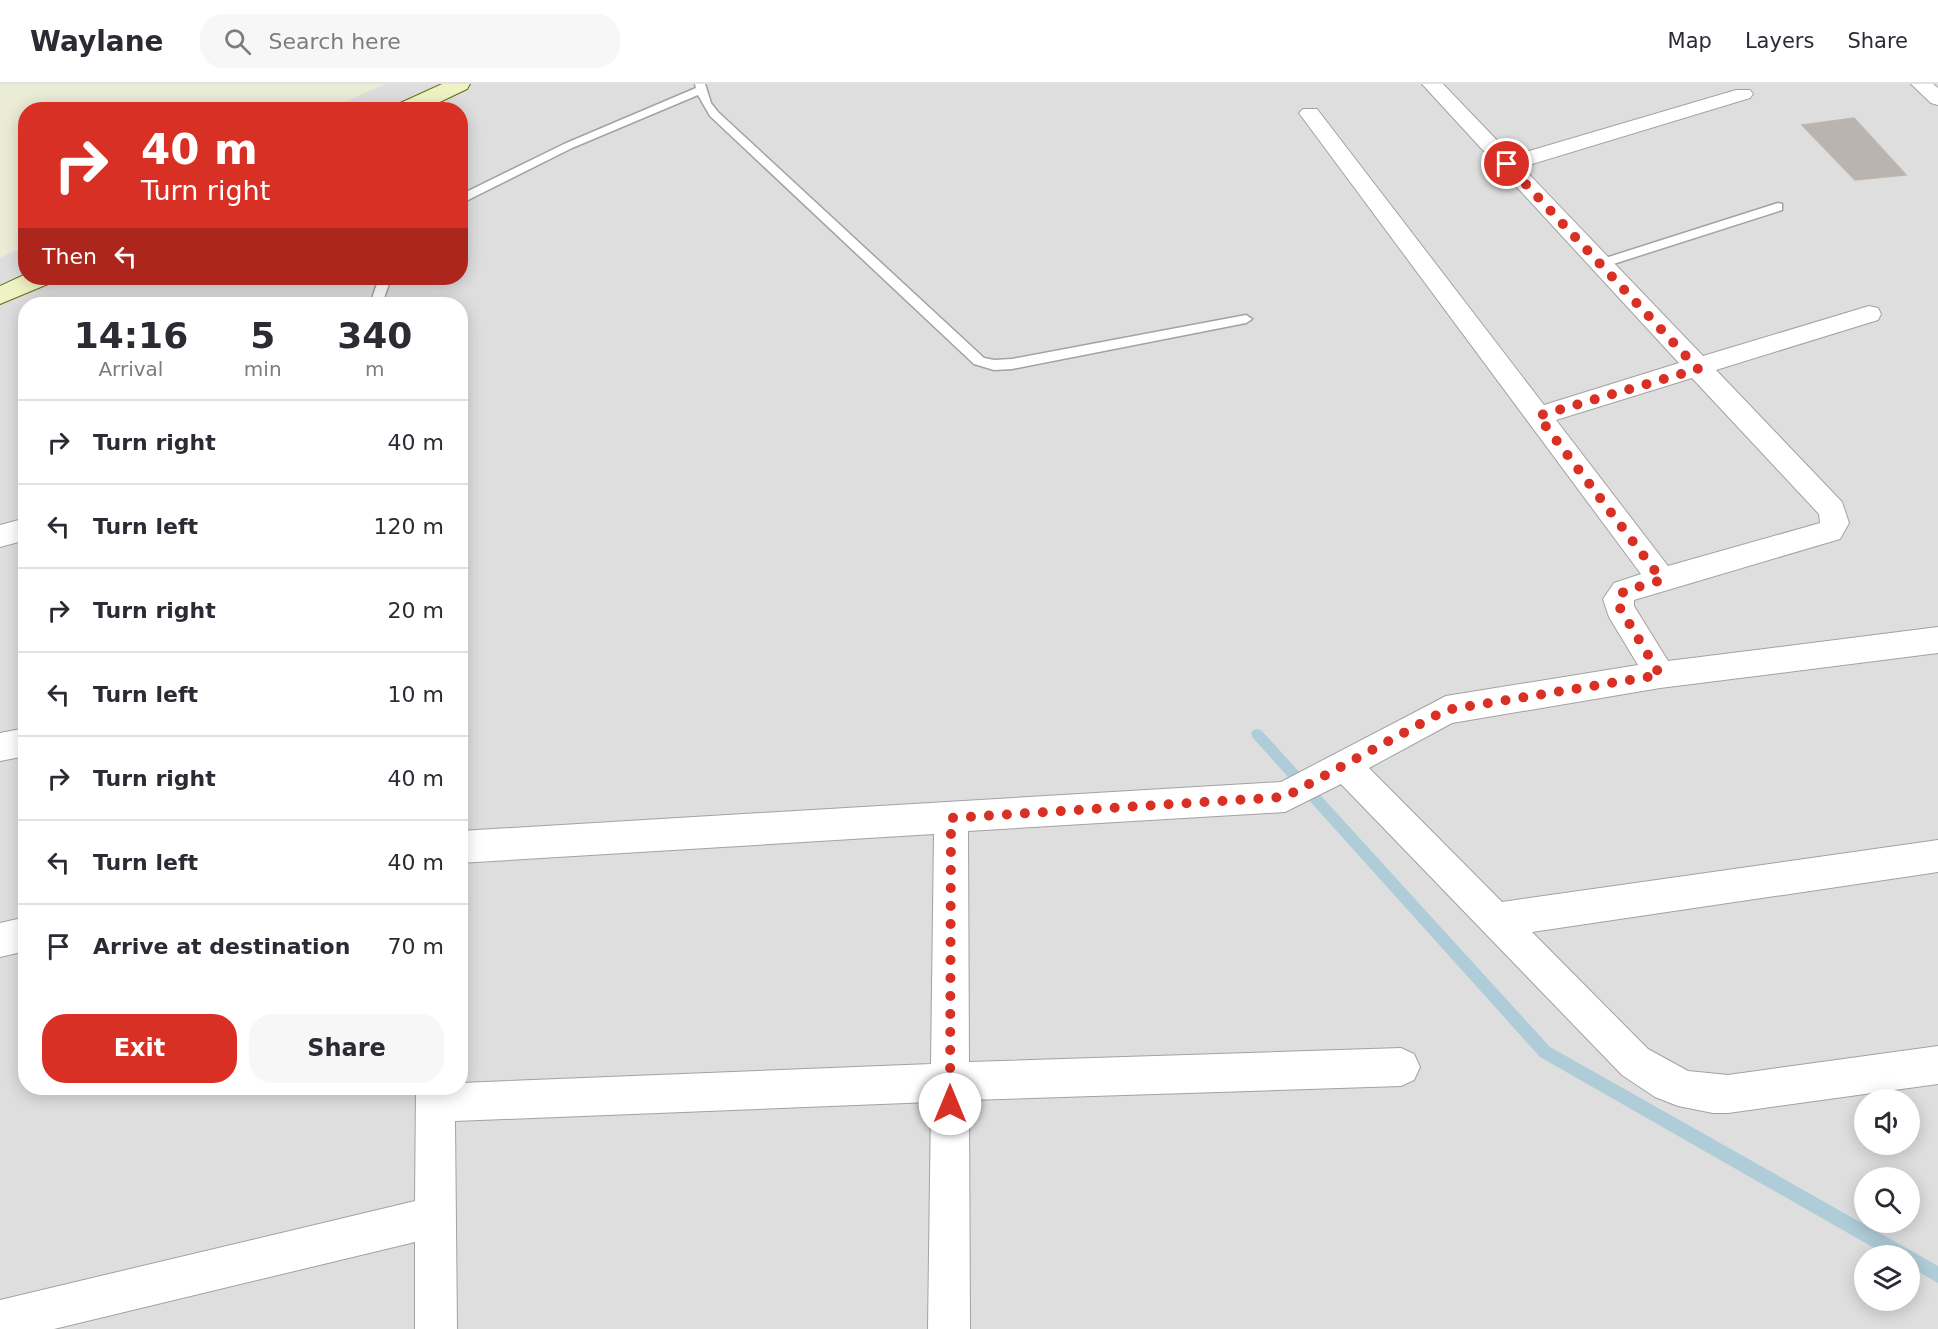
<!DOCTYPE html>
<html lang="en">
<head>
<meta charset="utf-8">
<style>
  :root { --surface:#fff; --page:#f7f7f7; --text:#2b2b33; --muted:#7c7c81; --line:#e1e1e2; --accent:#d93025 }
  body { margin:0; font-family:"DejaVu Sans",sans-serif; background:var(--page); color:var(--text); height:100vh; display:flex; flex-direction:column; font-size:22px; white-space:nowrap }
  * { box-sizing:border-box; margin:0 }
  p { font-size:20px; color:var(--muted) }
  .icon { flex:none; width:33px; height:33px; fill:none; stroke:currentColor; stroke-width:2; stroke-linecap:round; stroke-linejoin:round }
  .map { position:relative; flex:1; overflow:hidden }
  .panel { position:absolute; left:18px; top:213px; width:450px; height:798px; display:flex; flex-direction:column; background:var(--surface); border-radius:24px; box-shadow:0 3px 15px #0003 }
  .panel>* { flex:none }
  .top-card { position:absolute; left:18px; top:18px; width:450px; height:183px; border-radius:24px; box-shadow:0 3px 15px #0003; background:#d93025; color:#fff; overflow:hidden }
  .tools { position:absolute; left:1854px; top:1005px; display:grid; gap:12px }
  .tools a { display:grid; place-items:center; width:66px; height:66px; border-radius:50%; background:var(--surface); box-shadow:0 3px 15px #0003; font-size:30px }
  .pin { position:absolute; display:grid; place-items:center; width:51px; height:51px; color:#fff; margin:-26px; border:3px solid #fff; border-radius:50%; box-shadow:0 2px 6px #0007 }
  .me { position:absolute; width:66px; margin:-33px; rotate:0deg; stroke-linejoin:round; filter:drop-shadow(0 0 4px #0008) }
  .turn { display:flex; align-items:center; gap:21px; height:126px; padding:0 24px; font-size:27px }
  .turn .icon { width:78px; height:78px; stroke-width:2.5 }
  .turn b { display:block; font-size:42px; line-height:51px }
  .then { display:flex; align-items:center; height:57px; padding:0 24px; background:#0003; gap:12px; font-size:22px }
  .eta { display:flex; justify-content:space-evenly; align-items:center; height:102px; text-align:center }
  .eta b { font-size:36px; font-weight:600; line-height:42px }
  .primary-button { display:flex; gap:12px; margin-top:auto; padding:12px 24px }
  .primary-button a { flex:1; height:69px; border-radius:24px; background:var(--accent); color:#fff; font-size:24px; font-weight:600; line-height:69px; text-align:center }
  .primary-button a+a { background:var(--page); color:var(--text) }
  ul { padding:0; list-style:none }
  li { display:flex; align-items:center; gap:18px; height:84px; padding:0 24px; border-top:2px solid var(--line) }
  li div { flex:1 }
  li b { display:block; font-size:22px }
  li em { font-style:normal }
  header { display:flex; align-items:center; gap:36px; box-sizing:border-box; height:84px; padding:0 30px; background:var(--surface); border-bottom:2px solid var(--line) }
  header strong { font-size:28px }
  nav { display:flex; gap:33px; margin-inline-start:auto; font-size:21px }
  .search { width:420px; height:54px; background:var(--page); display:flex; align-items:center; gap:15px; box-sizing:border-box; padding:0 21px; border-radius:24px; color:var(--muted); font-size:22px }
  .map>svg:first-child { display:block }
  .residential { fill:#dfdede; fill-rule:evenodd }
  .farmland { fill:#eaecd6 }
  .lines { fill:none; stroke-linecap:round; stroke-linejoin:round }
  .stream { fill:#aecdd8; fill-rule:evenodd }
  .building { fill:#b9b4af; stroke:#c0b6ad; stroke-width:1.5 }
  .lane-casing { stroke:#a2a2a2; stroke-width:3 }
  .street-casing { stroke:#a2a2a2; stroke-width:2 }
  .secondary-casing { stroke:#606e12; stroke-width:2 }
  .lane { fill:#fff; fill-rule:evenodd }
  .street { fill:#fff; fill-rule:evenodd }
  .secondary { fill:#eff3c4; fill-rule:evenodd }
  .route { stroke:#d93025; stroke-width:10; stroke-dasharray:0 18 }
</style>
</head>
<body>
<header>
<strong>Waylane</strong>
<div class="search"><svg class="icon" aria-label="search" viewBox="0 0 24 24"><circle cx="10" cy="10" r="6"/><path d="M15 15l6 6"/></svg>Search here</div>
<nav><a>Map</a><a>Layers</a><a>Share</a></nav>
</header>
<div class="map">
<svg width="1938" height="1245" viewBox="0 0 1938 1245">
  <rect width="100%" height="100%" fill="#f0eee9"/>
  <!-- residential -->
  <path class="residential" d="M0,0H1938V1245H0ZM26,26H460V194H26ZM26,220H460V1004H26ZM1864,1016H1910V1060H1864ZM1864,1094H1910V1138H1864ZM1864,1172H1910V1216H1864Z"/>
  <!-- farmland -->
  <path class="farmland" d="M0,0H385L329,25L26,26L25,162L0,174Z"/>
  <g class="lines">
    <!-- stream -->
    <path class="stream" d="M1257,645L1261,646L1550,963L1938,1182V1199L1910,1183V1172H1888L1540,973L1253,654L1251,650L1253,646Z"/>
  </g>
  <!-- building -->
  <path class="building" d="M1854,34L1906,91L1855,96L1802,41Z"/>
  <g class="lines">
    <!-- lane casing -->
    <g class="lane-casing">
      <g id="lane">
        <path d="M695,0H705L711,19L718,28L984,274L994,276L1012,275L1246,231L1252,235L1246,239L1012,285L994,286L974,280L710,32L698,11L572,64L460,120V111L564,60L696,4Z"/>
        <path d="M1778,119L1782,120V126L1604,183L1600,184L1594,180L1596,177Z"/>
        <path d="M379,194H391L382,220H370Z"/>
      </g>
    </g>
    <!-- street casing -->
    <g class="street-casing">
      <g id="street">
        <path d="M1422,0H1443L1512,72L1736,6H1750L1753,10L1750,14L1522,83L1703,272L1869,222L1878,224L1881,230L1878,236L1716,286L1842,418L1849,439L1840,455L1634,516V522L1668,577L1938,543V569L1660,604L1452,639L1369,684L1502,818L1938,756V788L1532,848L1648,965L1688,987L1728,991L1938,962V1000L1728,1029H1713L1678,1022L1655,1013L1622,991L1341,700L1285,728L968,747L969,978L1401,964L1414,970L1420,983L1414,996L1401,1002L969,1016L970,1245H928L931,1018L455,1037L457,1245H415V1158L54,1245H0V1216L415,1117L416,1004H460V999L931,980L934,750L460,779V747L1281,698L1446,612L1638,581L1609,533L1603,515L1614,499L1641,490L1299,29L1303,25H1317L1544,321L1679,279ZM1692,294L1819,430L1820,439L1668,482L1556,336Z"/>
        <path d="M1911,0H1933L1938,4V21L1931,19Z"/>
        <path d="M26,434V456L0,463V441Z"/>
        <path d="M26,644V672L0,677V649Z"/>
        <path d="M26,833V867L0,873V839Z"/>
      </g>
    </g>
    <!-- secondary casing -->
    <g class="secondary-casing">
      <g id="secondary">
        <path d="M442,0H470L467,5L423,26H393L396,21Z"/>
        <path d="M26,190V194H52L48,200L0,220V202Z"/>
      </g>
    </g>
    <!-- lane -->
    <use href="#lane" class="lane"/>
    <!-- street -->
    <use href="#street" class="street"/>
    <!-- secondary -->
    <use href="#secondary" class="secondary"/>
  </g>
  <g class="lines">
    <!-- route -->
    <path class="route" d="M950,1020L951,734L1285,713L1446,626L1660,591L1620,524L1618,515L1624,507L1662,496L1538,332L1698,285L1507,80"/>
  </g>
</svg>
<div class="tools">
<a><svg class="icon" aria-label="sound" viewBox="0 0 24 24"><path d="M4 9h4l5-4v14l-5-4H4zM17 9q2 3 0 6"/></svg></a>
<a><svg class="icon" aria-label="search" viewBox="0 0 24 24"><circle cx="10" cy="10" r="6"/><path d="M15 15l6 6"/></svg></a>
<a><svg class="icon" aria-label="layers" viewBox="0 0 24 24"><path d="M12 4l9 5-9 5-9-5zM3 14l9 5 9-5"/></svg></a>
</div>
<div class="pin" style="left:1507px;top:80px;background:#d93025"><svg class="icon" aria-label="arrive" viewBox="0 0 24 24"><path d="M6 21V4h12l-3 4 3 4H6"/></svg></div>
<svg class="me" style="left:950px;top:1020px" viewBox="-20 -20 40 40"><circle r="19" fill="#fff"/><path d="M0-13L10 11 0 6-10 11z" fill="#d93025"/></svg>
<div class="top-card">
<div class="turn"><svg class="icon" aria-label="right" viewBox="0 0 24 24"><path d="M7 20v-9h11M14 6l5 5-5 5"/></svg><div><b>40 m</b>Turn right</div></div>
<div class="then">Then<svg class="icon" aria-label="left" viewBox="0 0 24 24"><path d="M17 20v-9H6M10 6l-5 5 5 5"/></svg></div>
</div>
<section class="panel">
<div class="eta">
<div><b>14:16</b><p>Arrival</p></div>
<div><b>5</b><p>min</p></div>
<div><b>340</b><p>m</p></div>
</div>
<ul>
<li><svg class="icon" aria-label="right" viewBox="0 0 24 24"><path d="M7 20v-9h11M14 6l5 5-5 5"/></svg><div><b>Turn right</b></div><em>40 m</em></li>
<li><svg class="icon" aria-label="left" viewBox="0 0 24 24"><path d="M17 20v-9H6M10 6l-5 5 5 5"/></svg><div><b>Turn left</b></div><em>120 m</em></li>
<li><svg class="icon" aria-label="right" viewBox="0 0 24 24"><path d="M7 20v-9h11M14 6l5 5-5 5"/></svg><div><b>Turn right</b></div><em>20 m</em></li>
<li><svg class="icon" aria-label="left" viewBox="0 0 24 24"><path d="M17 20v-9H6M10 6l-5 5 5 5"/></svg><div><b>Turn left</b></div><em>10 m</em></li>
<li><svg class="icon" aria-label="right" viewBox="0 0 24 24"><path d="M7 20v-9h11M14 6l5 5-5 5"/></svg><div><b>Turn right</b></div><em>40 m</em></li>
<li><svg class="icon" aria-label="left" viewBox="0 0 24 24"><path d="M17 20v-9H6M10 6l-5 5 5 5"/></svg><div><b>Turn left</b></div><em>40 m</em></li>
<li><svg class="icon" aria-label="arrive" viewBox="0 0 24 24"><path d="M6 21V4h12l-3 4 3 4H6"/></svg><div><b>Arrive at destination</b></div><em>70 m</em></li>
</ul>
<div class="primary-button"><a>Exit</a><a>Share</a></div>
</section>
</div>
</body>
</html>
